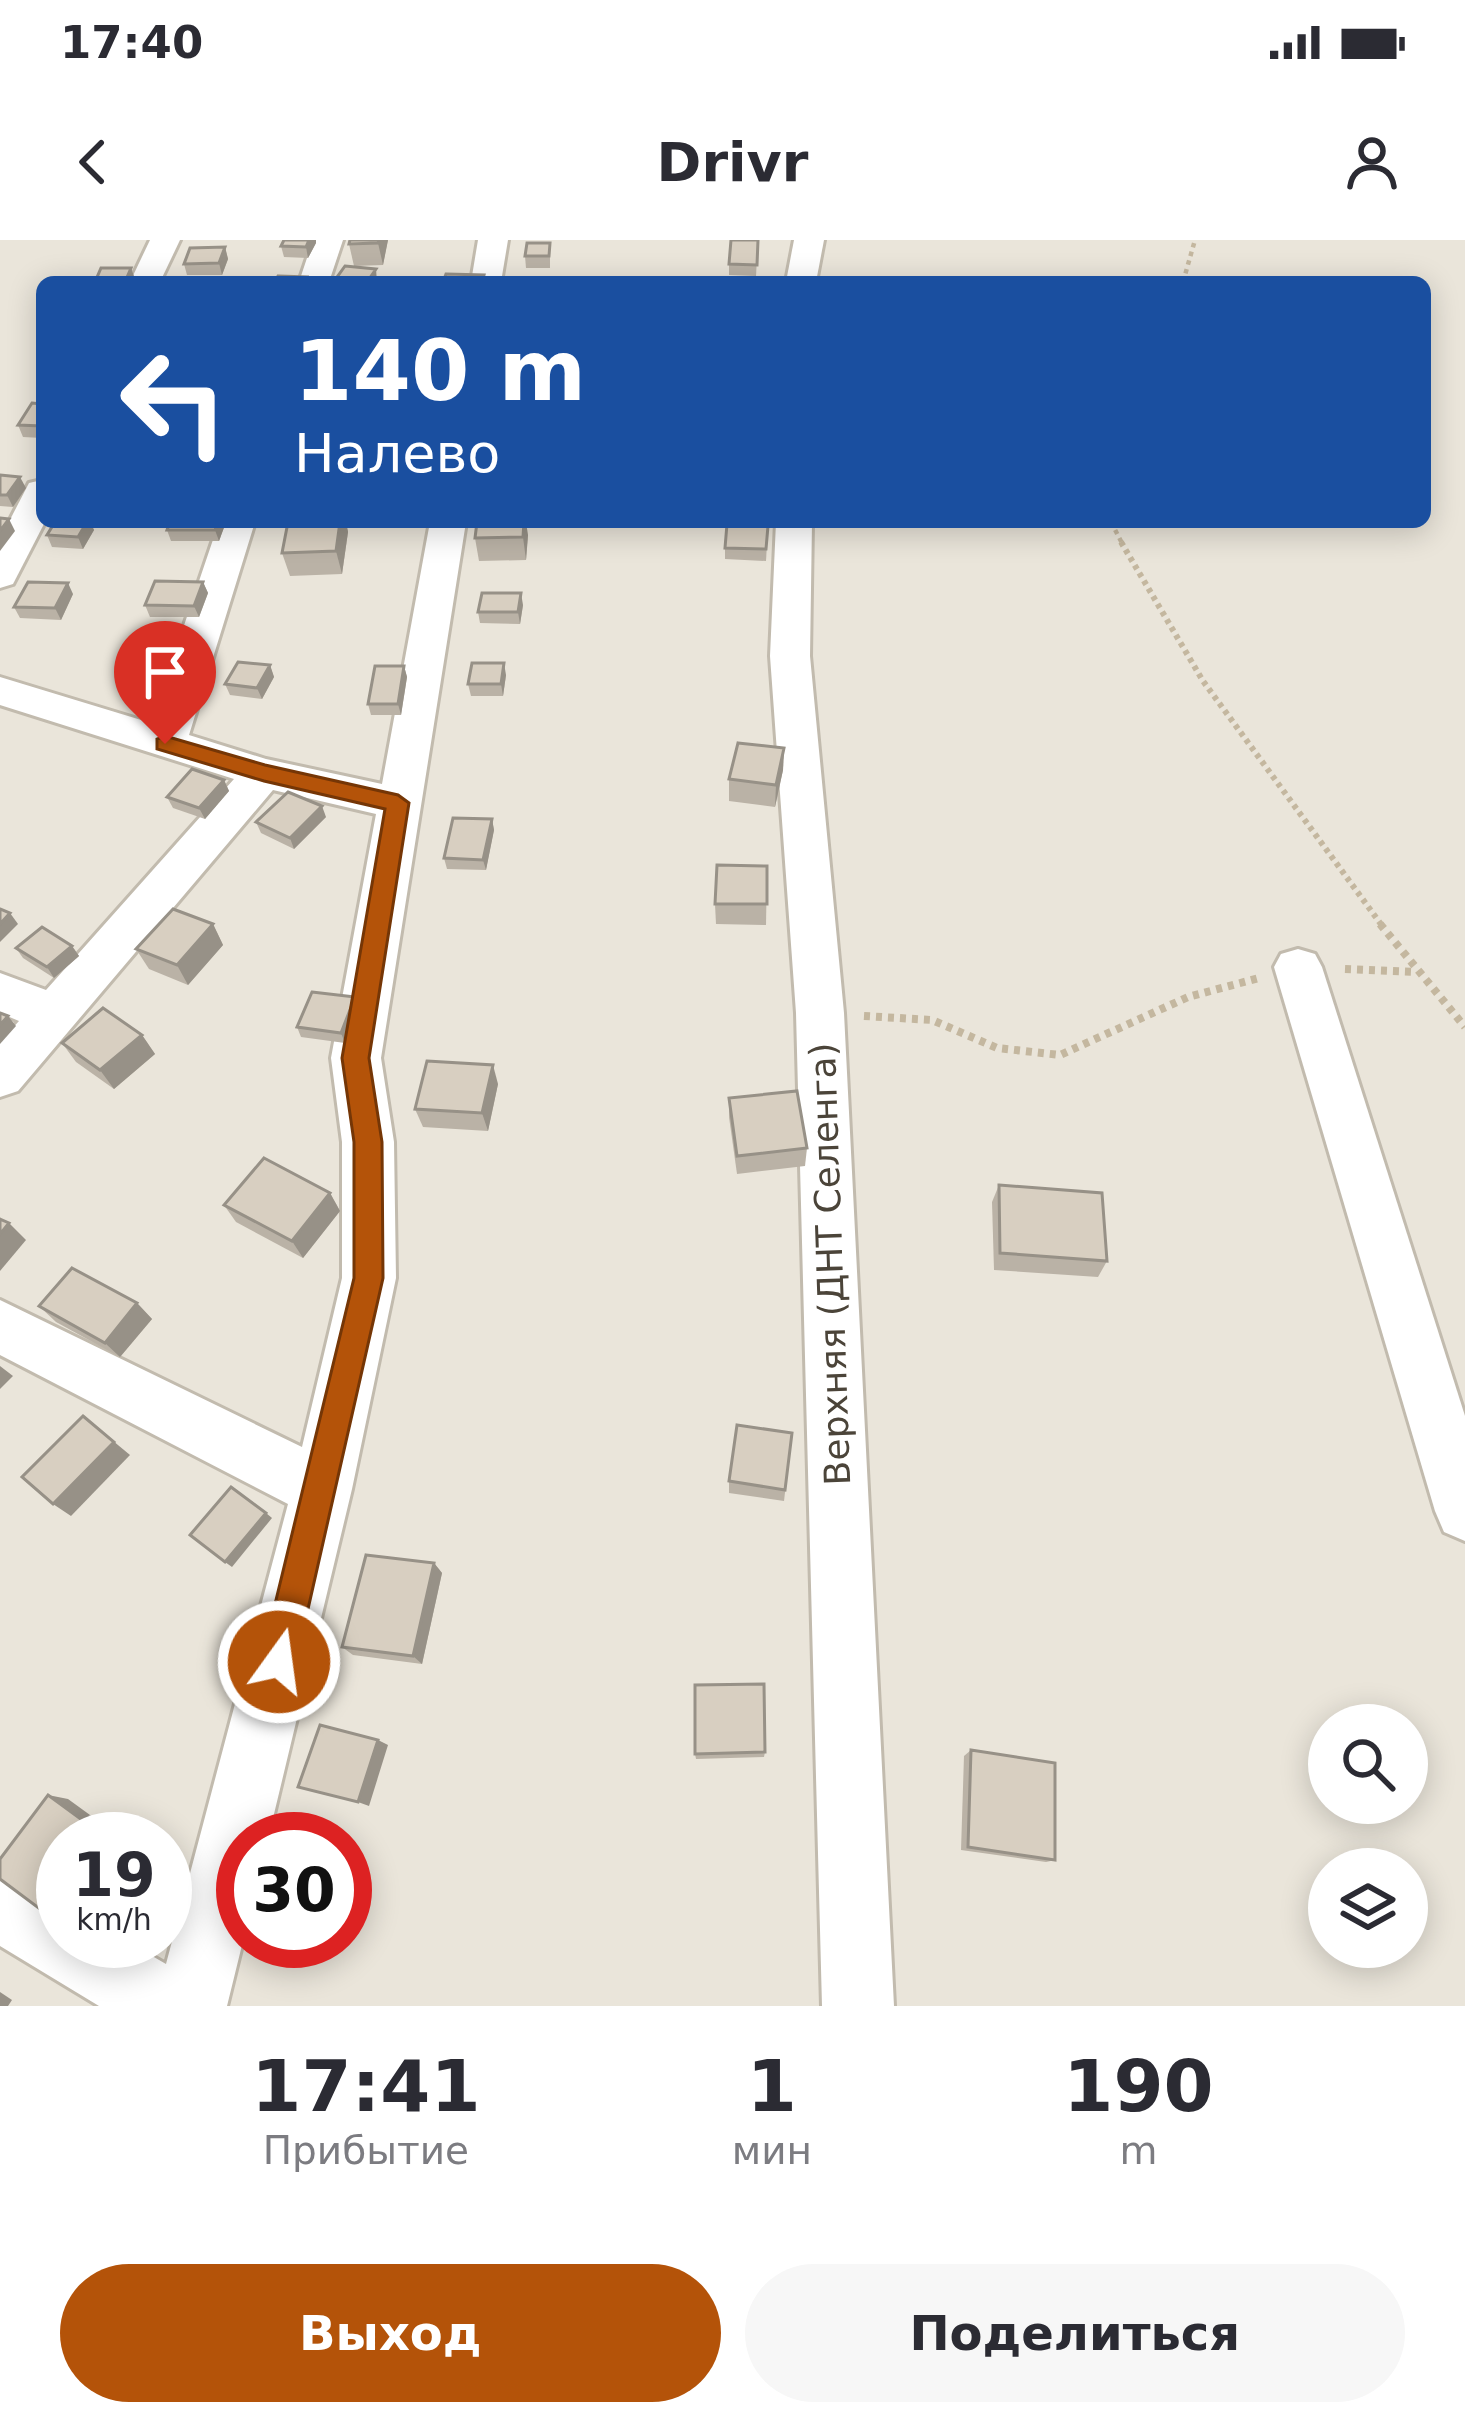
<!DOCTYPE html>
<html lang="ru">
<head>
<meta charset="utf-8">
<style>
  :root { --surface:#fff; --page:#f7f7f7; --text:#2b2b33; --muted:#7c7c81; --accent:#b45309 }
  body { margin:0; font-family:"DejaVu Sans",sans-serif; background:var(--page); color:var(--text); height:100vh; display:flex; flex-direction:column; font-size:45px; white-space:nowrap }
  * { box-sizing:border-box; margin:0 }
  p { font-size:39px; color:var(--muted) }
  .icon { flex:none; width:66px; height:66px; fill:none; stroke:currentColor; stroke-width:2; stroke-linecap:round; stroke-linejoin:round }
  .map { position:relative; height:1766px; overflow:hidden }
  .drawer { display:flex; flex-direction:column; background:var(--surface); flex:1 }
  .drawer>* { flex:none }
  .hud { position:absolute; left:36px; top:36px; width:1395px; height:252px; border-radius:18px; box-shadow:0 6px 30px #0003; background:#1a4fa0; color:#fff; overflow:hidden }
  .controls { position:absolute; left:1308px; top:1464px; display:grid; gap:24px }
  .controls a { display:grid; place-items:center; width:120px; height:120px; border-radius:50%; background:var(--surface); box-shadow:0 6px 30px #0003; font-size:60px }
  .speed { position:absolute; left:36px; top:1572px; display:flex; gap:24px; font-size:60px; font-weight:700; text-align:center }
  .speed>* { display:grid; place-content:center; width:156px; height:156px; border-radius:50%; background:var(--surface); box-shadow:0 6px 30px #0003; line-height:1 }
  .speed small { font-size:30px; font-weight:400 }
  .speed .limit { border:18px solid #d22; background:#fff; color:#111 }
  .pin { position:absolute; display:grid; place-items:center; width:102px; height:102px; color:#fff; margin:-123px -51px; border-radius:50% 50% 50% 0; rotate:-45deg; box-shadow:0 0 12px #0007 }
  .pin .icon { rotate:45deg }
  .me { position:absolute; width:132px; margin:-66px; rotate:14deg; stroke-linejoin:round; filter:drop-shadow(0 0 9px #0008) }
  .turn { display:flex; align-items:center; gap:42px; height:252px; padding:0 60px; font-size:54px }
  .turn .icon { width:156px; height:156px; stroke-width:2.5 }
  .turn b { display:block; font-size:84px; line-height:102px }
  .eta { display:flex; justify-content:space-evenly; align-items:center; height:204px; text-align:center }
  .eta b { font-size:72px; font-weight:800; line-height:84px }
  .primary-button { display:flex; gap:24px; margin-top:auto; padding:24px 60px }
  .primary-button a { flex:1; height:138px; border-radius:72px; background:var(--accent); color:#fff; font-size:48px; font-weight:800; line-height:138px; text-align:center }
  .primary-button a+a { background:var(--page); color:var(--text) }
  .status { display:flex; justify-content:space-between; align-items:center; height:84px; padding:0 60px; background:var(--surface); direction:ltr }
  .status svg { height:33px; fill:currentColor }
  header { display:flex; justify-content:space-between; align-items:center; height:156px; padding:0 60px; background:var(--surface); font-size:54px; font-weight:800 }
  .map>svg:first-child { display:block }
  .residential { fill:#eae5da; fill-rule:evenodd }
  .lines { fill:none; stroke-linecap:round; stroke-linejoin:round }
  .street-casing { stroke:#c2bbae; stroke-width:6 }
  .path-far2 { stroke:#c4b79f; stroke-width:4.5; stroke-dasharray:4.5 4.5; stroke-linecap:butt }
  .path-far1 { stroke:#c4b79f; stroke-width:6; stroke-dasharray:4.5 4.5; stroke-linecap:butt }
  .path { stroke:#c4b79f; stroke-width:8; stroke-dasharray:6 6; stroke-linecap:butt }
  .street { fill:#fff; fill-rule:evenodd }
  .wall { fill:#bab2a6 }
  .shaded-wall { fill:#979187 }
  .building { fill:#d8cfc1; stroke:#979187; stroke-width:3 }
  .route { fill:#b45309; stroke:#753606; stroke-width:3 }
  .labels { text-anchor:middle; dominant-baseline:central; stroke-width:9; stroke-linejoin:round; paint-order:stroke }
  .street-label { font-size:36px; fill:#4b4439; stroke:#fff }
</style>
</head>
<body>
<div class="status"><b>17:40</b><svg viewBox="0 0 49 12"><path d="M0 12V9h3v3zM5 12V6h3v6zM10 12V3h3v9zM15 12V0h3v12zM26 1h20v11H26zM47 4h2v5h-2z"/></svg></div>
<header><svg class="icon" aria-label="back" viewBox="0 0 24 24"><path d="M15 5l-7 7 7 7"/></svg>Drivr<svg class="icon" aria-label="person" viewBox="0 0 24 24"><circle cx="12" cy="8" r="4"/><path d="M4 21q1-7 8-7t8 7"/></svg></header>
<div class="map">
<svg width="1465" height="1766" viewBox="0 0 1465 1766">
  <rect width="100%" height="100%" fill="#f6f3ec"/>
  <!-- residential -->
  <path class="residential" d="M0,0H1465V1766H0ZM42,42H1425V282H42ZM1329,1485H1407V1563H1329ZM63,1599H165V1701H63ZM243,1599H345V1701H243ZM1329,1629H1407V1707H1329Z"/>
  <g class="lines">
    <!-- street casing -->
    <g class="street-casing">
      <g id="street">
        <path d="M150,0H180L160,42H130Z"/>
        <path d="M313,0H343L329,42H299Z"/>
        <path d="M478,0H508L501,42H471Z"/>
        <path d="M794,0H824L816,42H786Z"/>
        <path d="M42,240L45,282L13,344L0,348V299L29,243Z"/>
        <path d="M219,282H255L189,495L266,519L382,544L430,282H466L381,818L394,902L396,1038L352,1249L268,1599H243V1701L227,1766H99L0,1706V1631L63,1664V1701H126L166,1724L288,1264L0,1115V1060L302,1207L342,1038V902L331,818L376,574L273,550L18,851L0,857V802L19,781L0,773V733L46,750L234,539L0,465V437L151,483Z"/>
        <path d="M776,282H812L810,416L844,773L894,1766H822L796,773L770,416Z"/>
        <path d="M1298,709L1315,714L1322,727L1465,1176V1301L1444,1292L1435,1271L1274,727L1281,714Z"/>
      </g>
    </g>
    <!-- path-far2 -->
    <g class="path-far2">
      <path d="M1183,42L1195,0"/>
      <path d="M1111,282L1123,305"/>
    </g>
    <!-- path-far1 -->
    <path class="path-far1" d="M1121,302L1203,441L1383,687"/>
    <!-- path -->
    <g class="path">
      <path d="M1380,684L1465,787"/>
      <path d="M1345,729L1416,732"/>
      <path d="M864,776L932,780L997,808L1060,815L1188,757L1259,738"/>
    </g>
    <!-- street -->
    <use href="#street" class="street"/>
  </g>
  <!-- wall -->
  <g class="wall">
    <path d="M388,0L383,25L354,26L349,4Z"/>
    <path d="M758,0L756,36L729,35V24Z"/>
    <path d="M316,3L308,18L284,17L281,6Z"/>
    <path d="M550,3V28H526L525,16Z"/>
    <path d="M225,7L228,19L222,35H187L184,24Z"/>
    <path d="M42,164V198L23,197L18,185Z"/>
    <path d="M0,235L26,248L13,267L0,266Z"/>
    <path d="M55,282H90L94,290L83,309L52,307L47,295Z"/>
    <path d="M170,282H226L219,301H171L167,290Z"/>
    <path d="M288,282H346L348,292L342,334L290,336L282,313Z"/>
    <path d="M768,286L766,321L725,319V308Z"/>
    <path d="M528,295L526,320L479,321L475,298Z"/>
    <path d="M203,342L208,353L199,377H150L145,365Z"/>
    <path d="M73,354L61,380L20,378L14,367Z"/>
    <path d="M523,365L520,384L480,383L478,372Z"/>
    <path d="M270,425L274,437L262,459L230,455L225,444Z"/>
    <path d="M404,426L407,437L401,475H371L368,464Z"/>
    <path d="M506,435L503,456H471L468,444Z"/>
    <path d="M784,508L783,530L775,567L729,561V539Z"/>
    <path d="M224,540L229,551L205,579L173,568L167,557Z"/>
    <path d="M326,577L294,609L261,593L256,582Z"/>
    <path d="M492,579L494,590L486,630L447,629L444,618Z"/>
    <path d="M767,626L766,685L716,684L715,664Z"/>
    <path d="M213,684L223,705L188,745L149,729L136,709Z"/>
    <path d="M72,706L79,716L54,738L23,718L16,708Z"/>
    <path d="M355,757L359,767L345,803L301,797L297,787Z"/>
    <path d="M142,795L155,814L114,849L76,822L62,803Z"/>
    <path d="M498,844L488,891L423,887L415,869Z"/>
    <path d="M729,858L807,908L805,926L737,934L729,877Z"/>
    <path d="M999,945L1107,1021L1098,1037L994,1030L992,962Z"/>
    <path d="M330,953L340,971L303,1018L236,982L224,965Z"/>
    <path d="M137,1063L152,1079L120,1117L56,1082L39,1066Z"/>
    <path d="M792,1193L784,1261L729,1253V1241Z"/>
    <path d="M434,1323L442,1333L422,1424L353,1415L342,1407Z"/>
    <path d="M971,1510L1055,1620L1046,1622L961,1610L964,1516Z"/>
    <path d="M765,1512L764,1517L696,1519L695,1514Z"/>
  </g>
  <!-- shaded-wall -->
  <g class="shaded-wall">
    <path d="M309,0H316V3L308,18L306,7Z"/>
    <path d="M379,0H388L383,25L378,3Z"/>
    <path d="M225,7L228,19L222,35L219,23Z"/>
    <path d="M131,28L135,39L134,42H125Z"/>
    <path d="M376,29L377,42H367Z"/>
    <path d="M20,237L26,248L13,267L7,255Z"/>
    <path d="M9,279L15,291L0,311V291Z"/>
    <path d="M87,282H90L94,290L83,309L78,297Z"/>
    <path d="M218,282H226L219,301L215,290Z"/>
    <path d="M340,282H346L348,292L342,334L336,311Z"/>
    <path d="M524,282H526L528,295L526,320L523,297Z"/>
    <path d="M203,342L208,353L199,377L194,366Z"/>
    <path d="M68,343L73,354L61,380L55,368Z"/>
    <path d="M521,353L523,365L520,384L518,372Z"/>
    <path d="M504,423L506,435L503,456L501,444Z"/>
    <path d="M270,425L274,437L262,459L257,448Z"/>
    <path d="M404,426L407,437L401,475L398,464Z"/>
    <path d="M784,508L783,530L775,567L776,545Z"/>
    <path d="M224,540L229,551L205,579L199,568Z"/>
    <path d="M322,566L326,577L294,609L290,598Z"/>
    <path d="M492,579L494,590L486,630L483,620Z"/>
    <path d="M10,673L18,684L0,702V684Z"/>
    <path d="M213,684L223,705L188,745L177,725Z"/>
    <path d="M72,706L79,716L54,738L47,727Z"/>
    <path d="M355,757L359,767L345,803L341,793Z"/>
    <path d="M8,776L16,786L0,804V785Z"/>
    <path d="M142,795L155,814L114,849L100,830Z"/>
    <path d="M493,825L498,844L488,891L482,873Z"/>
    <path d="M330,953L340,971L303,1018L292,1001Z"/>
    <path d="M9,983L26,1000L0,1031V994Z"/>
    <path d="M137,1063L152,1079L120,1117L105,1103Z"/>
    <path d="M0,1126L13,1136L0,1149Z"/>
    <path d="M83,1176L130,1215L71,1276L53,1264Z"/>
    <path d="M266,1273L272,1278L232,1327L225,1322Z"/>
    <path d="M434,1323L442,1333L422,1424L413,1416Z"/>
    <path d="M378,1500L388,1505L369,1566L358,1562Z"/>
    <path d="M48,1555L68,1559L123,1599H102Z"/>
    <path d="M63,1654V1675H48Z"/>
    <path d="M0,1752L12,1760L8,1766H0Z"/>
  </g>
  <!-- building -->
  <g class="building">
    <path d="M284,0H309L306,7L281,6Z"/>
    <path d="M350,0H379L378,3L349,4Z"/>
    <path d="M731,0H758L757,25L729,24Z"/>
    <path d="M527,3H550L549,16H525Z"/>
    <path d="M225,7L219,23L184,24L190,8Z"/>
    <path d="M345,26L376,29L367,42L335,40Z"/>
    <path d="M101,28H131L125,42H95Z"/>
    <path d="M446,34L484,35L482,42H443Z"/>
    <path d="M278,36L307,37L305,42H275Z"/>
    <path d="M32,163L42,164V186L18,185Z"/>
    <path d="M0,235L20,237L7,255H0Z"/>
    <path d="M0,278L9,279L0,291Z"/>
    <path d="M55,282H87L78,297L47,295Z"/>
    <path d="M170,282H218L215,290H167Z"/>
    <path d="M288,282H340L336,311L282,313Z"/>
    <path d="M477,282H524L523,297L475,298Z"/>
    <path d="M727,284L768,286L766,309L725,308Z"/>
    <path d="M155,341L203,342L194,366L145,365Z"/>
    <path d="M28,342L68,343L55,368L14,367Z"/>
    <path d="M482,353H521L518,372H478Z"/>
    <path d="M238,422L270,425L257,448L225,444Z"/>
    <path d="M472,423H504L501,444H468Z"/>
    <path d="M375,426H404L398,464H368Z"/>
    <path d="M738,503L784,508L776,545L729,539Z"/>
    <path d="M192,529L224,540L199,568L167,557Z"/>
    <path d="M288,552L322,566L290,598L256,582Z"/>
    <path d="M453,578L492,579L483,620L444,618Z"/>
    <path d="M717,625L767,626V664H715Z"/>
    <path d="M0,669L10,673L0,684Z"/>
    <path d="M173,669L213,684L177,725L136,709Z"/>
    <path d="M42,687L72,706L47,727L16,708Z"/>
    <path d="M312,752L355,757L341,793L297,787Z"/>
    <path d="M103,768L142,795L100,830L62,803Z"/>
    <path d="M0,773L8,776L0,785Z"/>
    <path d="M427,821L493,825L482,873L415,869Z"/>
    <path d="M797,851L807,908L737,916L729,858Z"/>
    <path d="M264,918L330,953L292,1001L224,965Z"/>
    <path d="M999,945L1102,953L1107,1021L1000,1013Z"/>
    <path d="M0,979L9,983L0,994Z"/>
    <path d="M72,1028L137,1063L105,1103L39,1066Z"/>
    <path d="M83,1176L114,1202L53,1264L22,1237Z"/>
    <path d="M737,1185L792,1193L785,1250L729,1241Z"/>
    <path d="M231,1247L266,1273L225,1322L190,1295Z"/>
    <path d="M366,1315L434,1323L413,1416L342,1407Z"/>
    <path d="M764,1444L765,1512L695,1514V1445Z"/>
    <path d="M320,1485L378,1500L358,1562L298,1547Z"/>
    <path d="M971,1510L1055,1523V1620L968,1607Z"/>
    <path d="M48,1555L104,1596L102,1599H63V1654L48,1675L0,1639V1619Z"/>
  </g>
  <!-- route -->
  <path class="route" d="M165,496L265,525L398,555L409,563L369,818L382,902L383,1038L296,1422L291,1434L279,1439L267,1434L261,1422L354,1038V902L342,818L385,569L264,541L157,509V499Z"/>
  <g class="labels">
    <!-- street labels -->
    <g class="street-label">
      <text transform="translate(830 1024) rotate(-92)">Верхняя (ДНТ Селенга)</text>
    </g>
  </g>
</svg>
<div class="controls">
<a><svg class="icon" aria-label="search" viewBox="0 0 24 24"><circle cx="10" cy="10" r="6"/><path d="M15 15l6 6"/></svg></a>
<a><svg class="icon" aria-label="layers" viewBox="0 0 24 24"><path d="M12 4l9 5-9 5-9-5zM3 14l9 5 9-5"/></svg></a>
</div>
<div class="speed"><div>19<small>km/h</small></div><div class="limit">30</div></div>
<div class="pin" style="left:165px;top:504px;background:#d93025"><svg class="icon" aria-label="arrive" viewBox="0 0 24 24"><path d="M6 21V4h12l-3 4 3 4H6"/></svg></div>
<svg class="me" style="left:279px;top:1422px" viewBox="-20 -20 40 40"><circle r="17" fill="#b45309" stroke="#fff" stroke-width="3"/><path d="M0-11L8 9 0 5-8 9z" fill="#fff"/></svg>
<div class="hud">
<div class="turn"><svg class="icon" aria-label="left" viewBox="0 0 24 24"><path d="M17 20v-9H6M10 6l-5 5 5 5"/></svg><div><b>140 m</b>Налево</div></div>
</div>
</div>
<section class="drawer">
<div class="eta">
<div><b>17:41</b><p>Прибытие</p></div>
<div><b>1</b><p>мин</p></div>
<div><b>190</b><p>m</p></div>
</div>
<div class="primary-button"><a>Выход</a><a>Поделиться</a></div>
</section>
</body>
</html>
